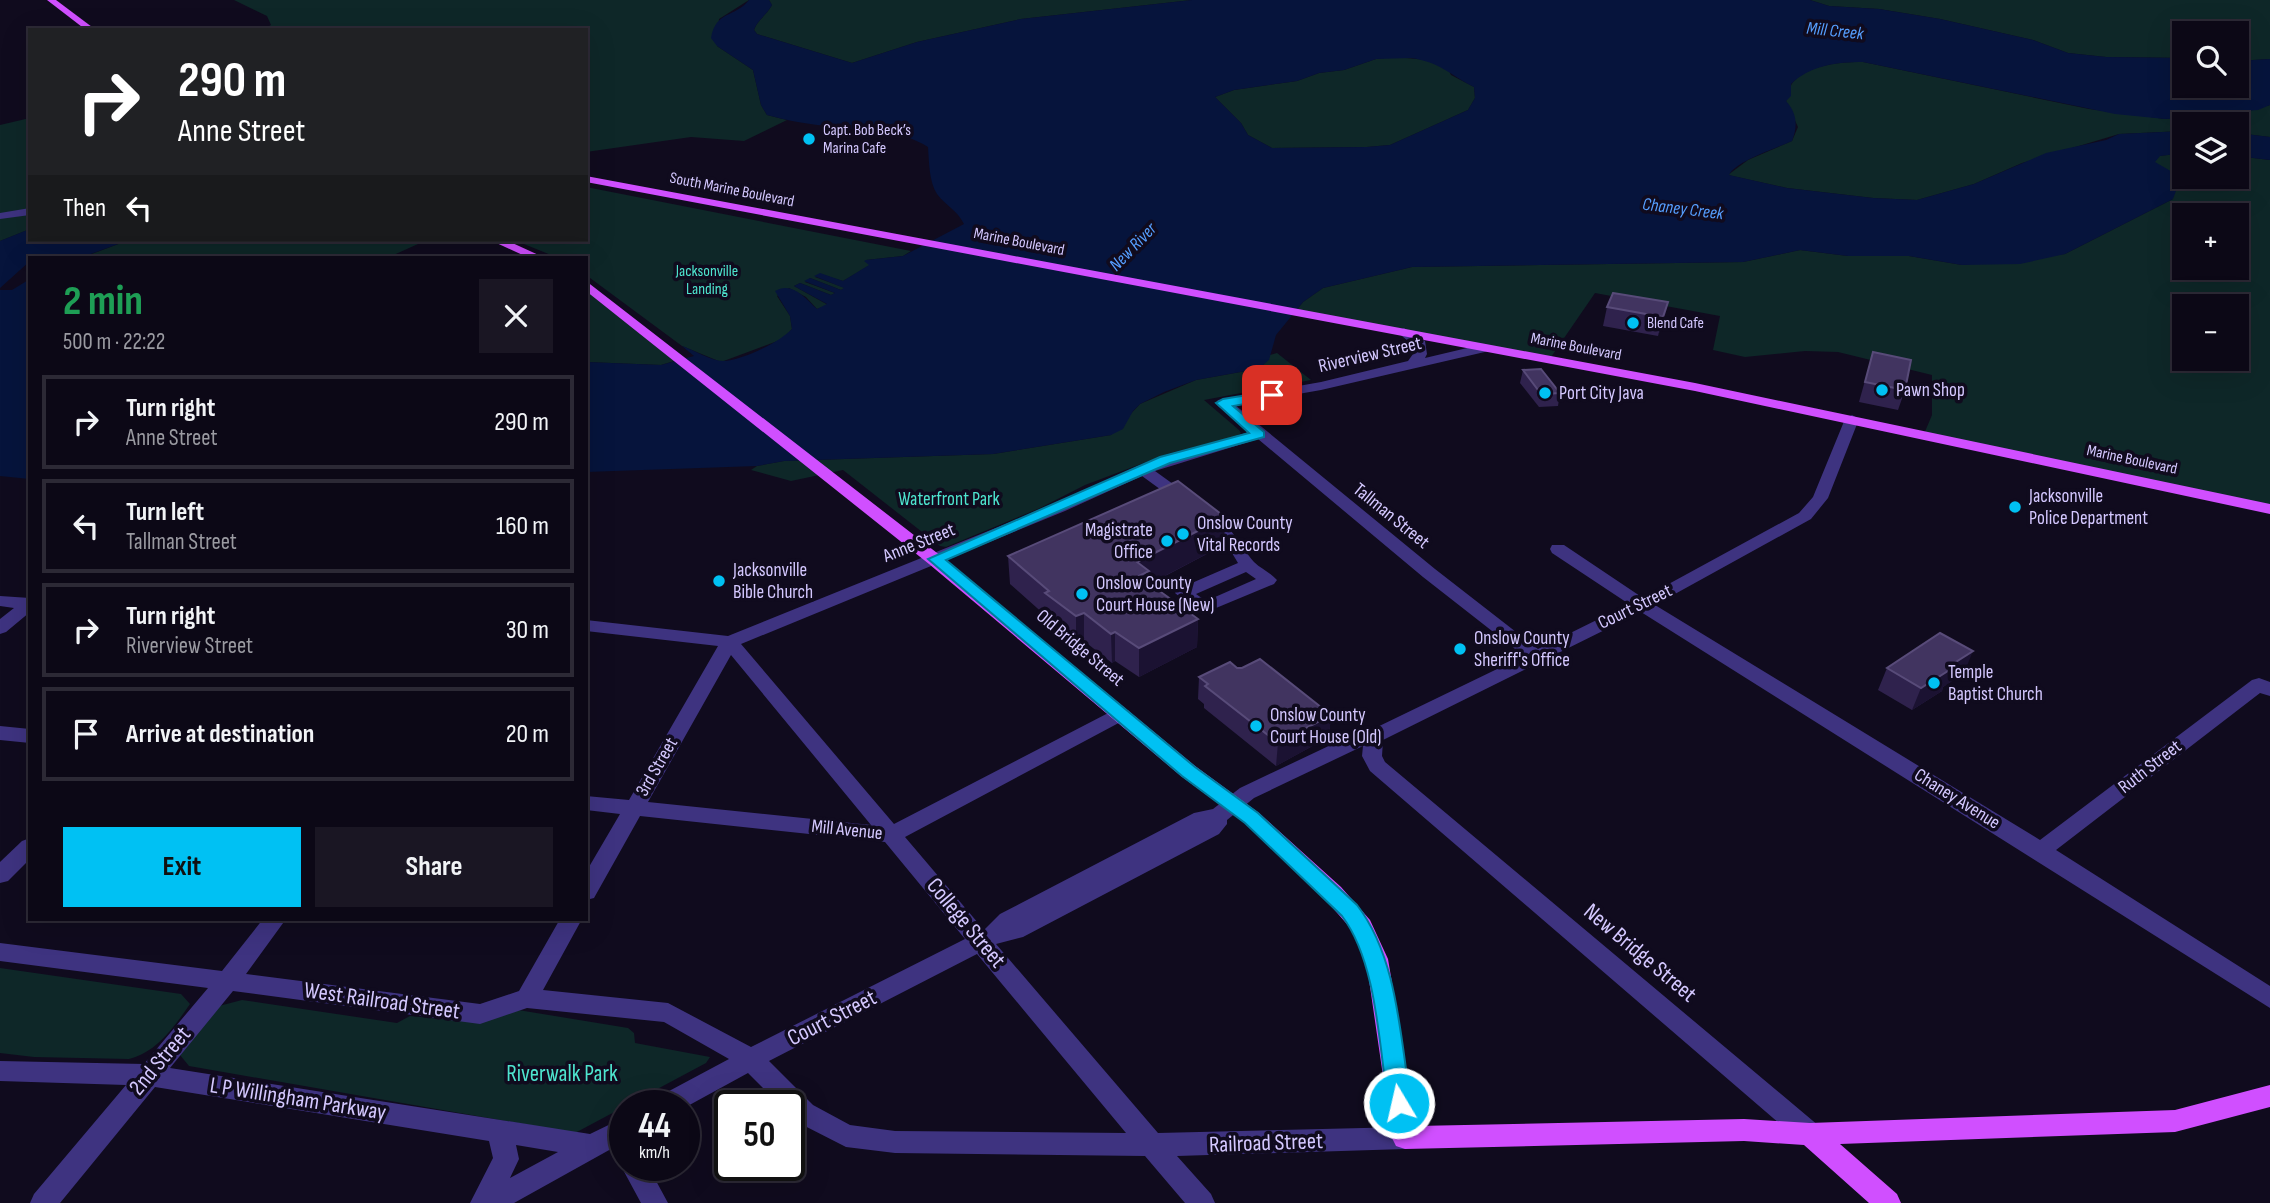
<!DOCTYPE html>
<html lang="en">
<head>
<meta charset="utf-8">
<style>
  :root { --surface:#0c0816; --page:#1a1623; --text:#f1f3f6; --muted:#9a9aa1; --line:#2c2935; --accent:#00c1f3 }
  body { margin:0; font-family:"Sofia Sans Condensed",sans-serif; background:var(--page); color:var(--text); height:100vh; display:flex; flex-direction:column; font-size:26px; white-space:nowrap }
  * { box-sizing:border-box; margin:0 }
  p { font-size:23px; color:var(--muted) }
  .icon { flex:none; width:38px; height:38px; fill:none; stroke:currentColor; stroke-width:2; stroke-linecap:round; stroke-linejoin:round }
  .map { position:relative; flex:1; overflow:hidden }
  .details { position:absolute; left:28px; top:256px; width:560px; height:665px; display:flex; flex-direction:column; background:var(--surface); border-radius:0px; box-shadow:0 7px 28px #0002,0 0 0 2px var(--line) }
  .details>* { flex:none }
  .banner { position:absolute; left:28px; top:28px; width:560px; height:214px; border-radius:0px; box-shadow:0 7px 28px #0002,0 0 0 2px var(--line); background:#202124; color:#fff; overflow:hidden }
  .fabs { position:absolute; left:2172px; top:21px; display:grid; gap:14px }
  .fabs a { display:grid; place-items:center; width:77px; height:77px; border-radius:0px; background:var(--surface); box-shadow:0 7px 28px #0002,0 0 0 2px var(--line); font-size:35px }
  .speed { position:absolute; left:609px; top:1090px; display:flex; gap:14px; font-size:35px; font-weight:700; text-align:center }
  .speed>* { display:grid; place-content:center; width:91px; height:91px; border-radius:50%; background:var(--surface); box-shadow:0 7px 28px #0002,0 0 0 2px var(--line); line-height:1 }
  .speed small { font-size:18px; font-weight:400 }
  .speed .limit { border:4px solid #111; border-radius:10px; background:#fff; color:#111 }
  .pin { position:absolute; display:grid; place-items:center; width:60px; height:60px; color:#fff; margin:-30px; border-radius:14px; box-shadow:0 4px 10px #0006 }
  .me { position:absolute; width:77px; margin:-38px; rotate:351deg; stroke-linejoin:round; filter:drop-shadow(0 0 5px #0008) }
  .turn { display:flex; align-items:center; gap:24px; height:147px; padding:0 35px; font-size:32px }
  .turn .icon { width:91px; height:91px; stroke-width:2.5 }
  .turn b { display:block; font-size:49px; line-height:60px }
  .then { display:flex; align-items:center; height:66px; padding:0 35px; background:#0003; gap:14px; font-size:26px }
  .round { display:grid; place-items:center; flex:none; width:74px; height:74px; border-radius:0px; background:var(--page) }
  .overview { display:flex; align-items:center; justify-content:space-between; height:119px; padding:0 35px }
  h1 { font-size:42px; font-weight:700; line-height:52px; color:#1e9e55 }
  .primary-button { display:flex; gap:14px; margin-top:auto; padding:14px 35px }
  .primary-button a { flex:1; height:80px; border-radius:0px; background:var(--accent); color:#111; font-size:28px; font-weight:700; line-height:80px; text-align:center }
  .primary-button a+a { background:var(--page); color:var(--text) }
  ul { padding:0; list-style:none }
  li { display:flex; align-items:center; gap:21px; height:94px; margin:0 14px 10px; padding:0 21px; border:4px solid var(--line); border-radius:0px }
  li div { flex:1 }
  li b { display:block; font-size:26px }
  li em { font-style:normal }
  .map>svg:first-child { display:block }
  .green { fill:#0e2728; fill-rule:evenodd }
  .water { fill:#06143c; fill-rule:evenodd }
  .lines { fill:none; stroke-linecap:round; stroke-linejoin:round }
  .minor { fill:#3e3380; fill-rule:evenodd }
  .major { fill:#d04fff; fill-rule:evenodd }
  .wall { fill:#2f224d }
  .shaded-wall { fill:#1b1232 }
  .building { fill:#413460; stroke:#584b79; stroke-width:2 }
  .route { fill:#00c1f3; stroke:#007d9e; stroke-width:2 }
  .poi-dot { fill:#00c1f3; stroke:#100b1e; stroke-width:2.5 }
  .labels { text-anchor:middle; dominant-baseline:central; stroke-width:7; stroke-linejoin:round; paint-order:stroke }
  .far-poi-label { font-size:16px; fill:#d4c8ff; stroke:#100b1e; text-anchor:start }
  .far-street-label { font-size:16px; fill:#d4c8ff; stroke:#100b1e }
  .far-park-label { font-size:16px; fill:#4ee5cf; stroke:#100b1e }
  .far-water-label { font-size:18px; font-style:italic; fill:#569fff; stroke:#100b1e }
  .street-label { font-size:19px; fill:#d4c8ff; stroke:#100b1e }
  .poi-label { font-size:19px; fill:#d4c8ff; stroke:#100b1e; text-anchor:start }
  .park-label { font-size:19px; fill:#4ee5cf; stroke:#100b1e }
  .near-street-label { font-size:23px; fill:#d4c8ff; stroke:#100b1e }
  .near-park-label { font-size:23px; fill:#4ee5cf; stroke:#100b1e }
</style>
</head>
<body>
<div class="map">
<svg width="2270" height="1203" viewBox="0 0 2270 1203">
  <rect width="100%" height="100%" fill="#100b1e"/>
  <!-- green -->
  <g class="green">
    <path d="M234,0H749L719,19L717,46L753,70L761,105L767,115L787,120L744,141L691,137L586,152V30H262L271,25L267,16Z"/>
    <path d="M769,0H1192L1021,19L917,42L852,63L757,34L754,30C757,20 767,15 772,5Z"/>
    <path d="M1810,0H2270V59L2237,61L2236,33H2184V58L2106,57L2068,53L2033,40L1940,19L1879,9L1829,6Z"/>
    <path d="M1395,57L1428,60L1448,69L1451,75L1474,87L1475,98L1468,110L1390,145L1367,147L1272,148L1248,135L1241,123L1215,97L1234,90L1297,81L1319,73L1344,70L1376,59Z"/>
    <path d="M1863,62L2089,109L2165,119L2249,111L2270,105V137L2237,133L2236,124H2184V131L2119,134L2022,163L1974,184L1917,200L1873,198L1787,188L1728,175L1748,160L1792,141L1798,127L1786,101C1789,95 1790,84 1794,81C1812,64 1840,62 1863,62Z"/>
    <path d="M30,118V229L0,241V125Z"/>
    <path d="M2184,153V177H2236L2237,156L2270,160V509L1924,434L1932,415V375L1838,352L1805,351L1745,357L1713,350L1720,316L1595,293L1549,360L1295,312L1303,302L1323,288L1412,267L1743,262L1800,250L1848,256H1909L1962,265L2065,254L2173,199L2162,168L2154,162L2159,156ZM2184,215H2236V268H2184ZM2184,306H2236V359H2184Z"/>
    <path d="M586,187L911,251L903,256L866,260L870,265L843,281L820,274L815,277L845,288L841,290L810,278L805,282L835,293L831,295L800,283L794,286L828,305L817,309L806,297L789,288L777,296L790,316L792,329L783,339L721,362L682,346L586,275V257H556L514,240H586Z"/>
    <path d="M129,240H427L389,257H41L89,255Z"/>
    <path d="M586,285L681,359L661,365L586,362Z"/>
    <path d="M1277,353L1311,380L1204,400L1239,430L1241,433L1237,436L1170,453L1085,485L1040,508L946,547L940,546L843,470L791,481L751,470L757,466L784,461L993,454L1111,435L1140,404L1196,380L1246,371L1263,365L1270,355Z"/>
    <path d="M0,968L181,994L190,1004C174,1027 157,1052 129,1059L34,1057L0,1053Z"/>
    <path d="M242,1000L397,1023L410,1016L475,1022L512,1009L628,1028L634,1033L635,1043L710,1057L706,1063L575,1133L189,1066L180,1055L219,1006Z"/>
  </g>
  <!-- water -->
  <g class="water">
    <path d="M749,0H769L772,5C767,15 757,20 754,30L757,34L852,63L917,42L1021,19L1192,0H1810L1829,6L1879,9L1940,19L2033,40L2068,53L2106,57L2184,58V86H2236L2237,61L2270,59V105L2258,110L2216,113L2215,117L2165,119L2115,114L1863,62C1837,62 1811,65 1791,84V96L1786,101C1797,113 1798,126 1792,141C1777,148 1736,161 1729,175L1787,188L1873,198L1917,200L1974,184L2046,153L2106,140L2119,134L2184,131V153L2160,156L2155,162L2181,177L2173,199L2065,254L2020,264L1962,265L1909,256H1848L1800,250L1743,262L1412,267L1323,288L1303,302L1276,335L1269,360L1263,365L1246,371L1196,380L1164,392L1140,404L1133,411L1123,429L1111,435L993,454L784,461L757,466L586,472V362L661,365L694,356L682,346C694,350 711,361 723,361C741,361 780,342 792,329L790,316L775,291C792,281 805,298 817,309L827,304L794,286L800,283L831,295L835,293L804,281L810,278L841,290L844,288L814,276L820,273L843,281L869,265L864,261L866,260L903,256L964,224C957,210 946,206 937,194C929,182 929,161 928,147C900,129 864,131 832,127C810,124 788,121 767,115L761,105L753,70L717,46L711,38C716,10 735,18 749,0ZM1411,58C1440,62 1450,75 1474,87L1475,98L1468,110L1390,145L1367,147L1272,148L1248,135L1241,123L1215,97L1234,90L1297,81L1319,73L1344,70L1376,59Z"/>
    <path d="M2237,133L2270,137V160L2237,156Z"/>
    <path d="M30,229V240H129L88,255L30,257V261L0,288V241Z"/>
    <path d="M30,279V479L0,476V290H12Z"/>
  </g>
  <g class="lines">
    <!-- minor -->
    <g class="minor">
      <path d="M30,208V215L0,219V213Z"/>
      <path d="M1404,328L1425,341L1427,354L1425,358L1484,344L1491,348L1489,351L1321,390L1235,405L1435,569L1538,649L1629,604L1552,553L1550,549L1552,545H1564L1643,598L1799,513L1813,497L1845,419L1852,415L1859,419L1828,498L1811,519L1655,605L2040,840L2252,680L2259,678L2270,682V696L2260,693L2056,850L2270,986V1008L1641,612L1383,740L1382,756L1385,762L1819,1126L1823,1134L1819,1142L1810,1145L1801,1142L1370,771L1362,756L1363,746L1254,798L1227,820V824L1219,834L1023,937L996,944L1158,1133L1405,1127L1414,1130L1418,1138L1414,1146L1405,1149L1177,1156L1211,1194L1215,1203H1185L1145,1156L895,1153L846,1147L795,1121L789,1115V1106H781L748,1073L684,1108L652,1106L656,1098L729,1059L664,1022L527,1008L480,1024L233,991L170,1068L590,1134L625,1117V1166H648L668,1203H641L621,1166L624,1160L616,1157L611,1149L514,1203H470L493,1158L489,1141L155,1087L60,1203H30L34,1194L126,1085L0,1081V1061L144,1064L208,988L0,961V943L222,971L263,919H286L246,974L480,1004L519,991L560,919H582L543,990L668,1003L751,1047L965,939L885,842L640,816L594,898L586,900V872L620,814L586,810V796L629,800L718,646L586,631V620L728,636L1053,505L1138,466L1249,432L1218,406L1216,403L1218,400L1321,382L1408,361L1413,354V345L1397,332ZM1258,439L1423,577L1524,656L1369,731L1354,734L1240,788L1213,809L1194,813L1000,914L984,930L905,837L1128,718L1131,714L1128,710H1114L894,824L741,644L1065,511L1142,476L1179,503H1191L1193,500L1191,497L1155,471ZM731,655L871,825L648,802ZM977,954L1126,1133L895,1131L850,1125L813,1105L769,1061ZM516,1145L558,1152L510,1178L519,1159Z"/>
      <path d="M1206,514C1230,520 1239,545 1254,562C1261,569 1270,572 1277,580L1274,584L1204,613L1198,612L1175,593L1178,589L1238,563L1226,543L1198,519ZM1246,572L1256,579L1206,601L1196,594Z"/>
      <path d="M0,596L30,598V612L6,632L0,634V619L14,608L0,606Z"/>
      <path d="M0,726L30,729V743L0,740Z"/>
      <path d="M30,838V859L8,881L0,883V862L22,841Z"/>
    </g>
    <!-- major -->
    <g class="major">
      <path d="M47,0H56L96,30H86Z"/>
      <path d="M586,176L1695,383L2270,504V514L1695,391L586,182Z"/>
      <path d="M490,240H506L543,257H527Z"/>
      <path d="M586,281L941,556L1195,766L1259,813L1341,887L1370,920L1388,959L1416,1126L1744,1119L1810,1123L2175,1110L2270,1085V1107L2175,1132L1840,1144L1897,1194L1901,1203H1869L1804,1145L1744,1141L1405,1149L1396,1146L1392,1138L1366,959L1353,931L1325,899L1245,823L1181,776L929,564L586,291Z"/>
    </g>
  </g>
  <!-- wall -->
  <g class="wall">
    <path d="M1668,302L1658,336L1603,326L1607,307Z"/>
    <path d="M1873,352L1905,390L1898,410L1859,402Z"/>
    <path d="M1523,370L1560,393L1558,406L1539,407L1520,383Z"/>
    <path d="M1224,545L1150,584L1198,619L1197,647L1139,677L1115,661L1112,663L1084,641L1076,645L1046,621V616L1010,584L1008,556Z"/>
    <path d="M1237,668L1331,715L1329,737L1276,766L1204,708V704L1198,699L1199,677Z"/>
    <path d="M1887,668L1964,673L1943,687L1942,691L1912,710L1878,690Z"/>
  </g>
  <!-- shaded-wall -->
  <g class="shaded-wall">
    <path d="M1668,302L1664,321L1658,336L1663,317Z"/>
    <path d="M1225,517L1224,545L1149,584L1139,604L1137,562Z"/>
    <path d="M1084,613V641L1076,645V616Z"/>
    <path d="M1198,619L1197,647L1139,677V648Z"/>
    <path d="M1115,632V661L1112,663L1111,634Z"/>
    <path d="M1973,651L1964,673L1943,687L1942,691L1912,710L1921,688L1948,667Z"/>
    <path d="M1331,715L1329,737L1276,766L1278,743Z"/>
  </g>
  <!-- building -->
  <g class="building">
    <path d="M1613,293L1668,302L1663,317L1607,307Z"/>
    <path d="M1873,352L1911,360L1905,390L1865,382Z"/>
    <path d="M1541,369L1560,393L1541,394L1523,370Z"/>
    <path d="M1178,481L1225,517L1137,562L1149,571L1139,576L1198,619L1139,648L1115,632L1111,634L1084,613L1076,616L1045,593L1049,591L1008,556Z"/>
    <path d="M1940,633L1973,651L1948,667L1951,669L1921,688L1887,668Z"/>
    <path d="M1260,659L1331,715L1278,743L1205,686L1208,684L1199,677L1230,662L1237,668H1242Z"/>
  </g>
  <!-- route -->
  <path class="route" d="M1272,391L1277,392V398L1233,406L1264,432V437L1170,463L946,560L1195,767L1258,813L1357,905C1398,958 1400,1038 1411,1103L1407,1110L1399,1113L1391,1110L1388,1103C1379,1046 1377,962 1342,916L1245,823L1182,776L928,559L1160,457L1249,433L1216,403L1223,399Z"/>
  <!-- markers -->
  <g class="poi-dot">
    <circle cx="809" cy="139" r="7"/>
    <circle cx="1633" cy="323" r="7"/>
    <circle cx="1882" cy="390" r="7"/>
    <circle cx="1545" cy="393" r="7"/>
    <circle cx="2015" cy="507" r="7"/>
    <circle cx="1183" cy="534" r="7"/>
    <circle cx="1167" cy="541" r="7"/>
    <circle cx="719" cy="581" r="7"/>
    <circle cx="1082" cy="594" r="7"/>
    <circle cx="1460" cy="649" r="7"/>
    <circle cx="1934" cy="683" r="7"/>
    <circle cx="1256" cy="726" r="7"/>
  </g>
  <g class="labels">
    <!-- far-poi labels -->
    <g class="far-poi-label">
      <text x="823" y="130">Capt. Bob Beck’s<tspan x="823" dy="18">Marina Cafe</tspan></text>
      <text x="1647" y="323">Blend Cafe</text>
    </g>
    <!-- far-street labels -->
    <g class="far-street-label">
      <text transform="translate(732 190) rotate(11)">South Marine Boulevard</text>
      <text transform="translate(1019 242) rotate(11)">Marine Boulevard</text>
      <text transform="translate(1576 347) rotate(11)">Marine Boulevard</text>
      <text transform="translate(2132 460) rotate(12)">Marine Boulevard</text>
    </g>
    <!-- far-park labels -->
    <g class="far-park-label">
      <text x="707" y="271">Jacksonville<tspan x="707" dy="18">Landing</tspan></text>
    </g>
    <!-- far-water labels -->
    <g class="far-water-label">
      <text transform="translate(1835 31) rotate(6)">Mill Creek</text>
      <text transform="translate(1683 209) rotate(7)">Chaney Creek</text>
      <text transform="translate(1133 247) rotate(-46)">New River</text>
    </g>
    <!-- street labels -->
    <g class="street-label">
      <text transform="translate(1370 355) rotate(-13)">Riverview Street</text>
      <text transform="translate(1391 516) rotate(39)">Tallman Street</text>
      <text transform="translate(919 543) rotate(-22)">Anne Street</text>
      <text transform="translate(1635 607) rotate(-26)">Court Street</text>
      <text transform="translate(1080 648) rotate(40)">Old Bridge Street</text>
      <text transform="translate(657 767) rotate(-60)">3rd Street</text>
      <text transform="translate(2150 767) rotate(-38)">Ruth Street</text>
      <text transform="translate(1957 799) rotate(32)">Chaney Avenue</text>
      <text transform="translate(847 830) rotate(6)">Mill Avenue</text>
    </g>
    <!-- poi labels -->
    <g class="poi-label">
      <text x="1896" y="390">Pawn Shop</text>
      <text x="1559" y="393">Port City Java</text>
      <text x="2029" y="496">Jacksonville<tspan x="2029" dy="22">Police Department</tspan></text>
      <text x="1197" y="523">Onslow County<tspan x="1197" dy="22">Vital Records</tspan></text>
      <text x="1153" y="530" text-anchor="end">Magistrate<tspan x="1153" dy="22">Office</tspan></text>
      <text x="733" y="570">Jacksonville<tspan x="733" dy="22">Bible Church</tspan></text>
      <text x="1096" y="583">Onslow County<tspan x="1096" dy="22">Court House (New)</tspan></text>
      <text x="1474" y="638">Onslow County<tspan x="1474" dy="22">Sheriff's Office</tspan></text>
      <text x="1948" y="672">Temple<tspan x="1948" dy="22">Baptist Church</tspan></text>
      <text x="1270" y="715">Onslow County<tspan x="1270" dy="22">Court House (Old)</tspan></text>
    </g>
    <!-- park labels -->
    <g class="park-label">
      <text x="949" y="499">Waterfront Park</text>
    </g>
    <!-- near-street labels -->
    <g class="near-street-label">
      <text transform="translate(966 923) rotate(50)">College Street</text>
      <text transform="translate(1640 953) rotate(40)">New Bridge Street</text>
      <text transform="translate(382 1001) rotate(8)">West Railroad Street</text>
      <text transform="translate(832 1018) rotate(-27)">Court Street</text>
      <text transform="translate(160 1061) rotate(-50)">2nd Street</text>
      <text transform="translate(298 1099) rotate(9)">L P Willingham Parkway</text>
      <text transform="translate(1266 1143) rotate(-2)">Railroad Street</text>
    </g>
    <!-- near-park labels -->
    <g class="near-park-label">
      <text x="562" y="1074">Riverwalk Park</text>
    </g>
  </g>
</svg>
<div class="fabs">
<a><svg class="icon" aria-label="search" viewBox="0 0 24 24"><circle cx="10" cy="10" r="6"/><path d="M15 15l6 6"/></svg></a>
<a><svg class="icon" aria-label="layers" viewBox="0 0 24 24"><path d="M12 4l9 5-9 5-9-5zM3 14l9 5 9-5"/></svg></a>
<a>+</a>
<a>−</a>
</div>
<div class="speed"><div>44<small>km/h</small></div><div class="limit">50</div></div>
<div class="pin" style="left:1272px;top:395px;background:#d93025"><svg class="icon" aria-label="arrive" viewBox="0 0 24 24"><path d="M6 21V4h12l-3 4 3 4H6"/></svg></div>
<svg class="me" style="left:1399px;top:1103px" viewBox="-20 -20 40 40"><circle r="17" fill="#00c1f3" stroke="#fff" stroke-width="3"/><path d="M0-11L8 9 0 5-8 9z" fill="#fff"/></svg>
<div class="banner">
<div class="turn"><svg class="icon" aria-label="right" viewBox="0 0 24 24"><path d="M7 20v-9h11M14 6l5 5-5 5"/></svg><div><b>290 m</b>Anne Street</div></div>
<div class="then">Then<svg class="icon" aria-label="left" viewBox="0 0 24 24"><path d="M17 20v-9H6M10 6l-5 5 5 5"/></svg></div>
</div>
<section class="details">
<div class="overview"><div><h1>2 min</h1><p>500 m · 22:22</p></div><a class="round"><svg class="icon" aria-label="close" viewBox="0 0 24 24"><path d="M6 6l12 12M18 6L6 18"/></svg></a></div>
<ul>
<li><svg class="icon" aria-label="right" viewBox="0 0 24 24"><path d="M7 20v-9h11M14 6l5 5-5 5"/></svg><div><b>Turn right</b><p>Anne Street</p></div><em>290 m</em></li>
<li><svg class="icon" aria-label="left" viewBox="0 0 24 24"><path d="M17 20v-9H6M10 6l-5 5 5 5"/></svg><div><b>Turn left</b><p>Tallman Street</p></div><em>160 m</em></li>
<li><svg class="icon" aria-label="right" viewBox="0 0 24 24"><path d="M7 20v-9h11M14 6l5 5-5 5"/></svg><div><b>Turn right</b><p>Riverview Street</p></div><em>30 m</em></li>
<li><svg class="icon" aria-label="arrive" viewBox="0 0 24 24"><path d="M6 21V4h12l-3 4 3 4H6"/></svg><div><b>Arrive at destination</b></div><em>20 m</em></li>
</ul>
<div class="primary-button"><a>Exit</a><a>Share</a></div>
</section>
</div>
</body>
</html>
